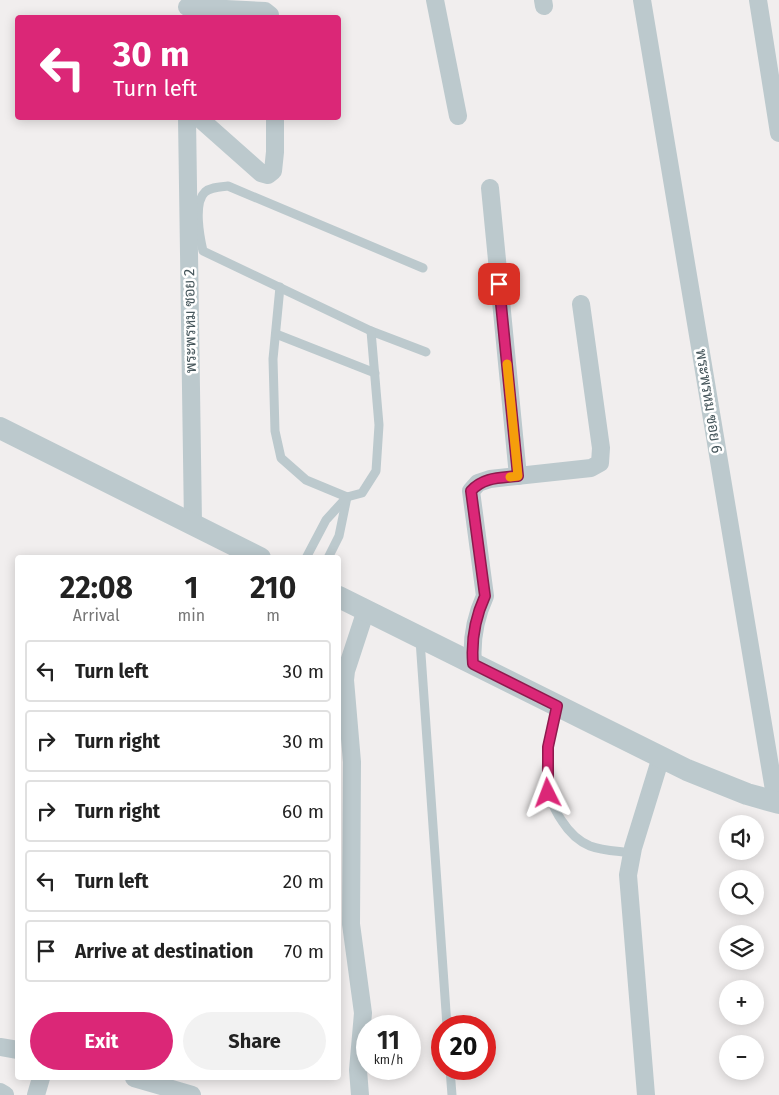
<!DOCTYPE html>
<html lang="en">
<head>
<meta charset="utf-8">
<style>
  :root { --surface:#fff; --page:#f2f2f2; --text:#222; --muted:#767676; --line:#e0e0e0; --accent:#db2777 }
  body { margin:0; font-family:"Fira Sans",Sarabun,sans-serif; background:var(--page); color:var(--text); height:100vh; display:flex; flex-direction:column; font-size:19px; white-space:nowrap }
  * { box-sizing:border-box; margin:0 }
  p { font-size:16px; color:var(--muted) }
  .icon { flex:none; width:28px; height:28px; fill:none; stroke:currentColor; stroke-width:2; stroke-linecap:round; stroke-linejoin:round }
  .map { position:relative; flex:1; overflow:hidden }
  .panel { position:absolute; left:15px; top:555px; width:326px; height:525px; display:flex; flex-direction:column; background:var(--surface); border-radius:5px; box-shadow:0 2px 12px #0003 }
  .panel>* { flex:none }
  .banner { position:absolute; left:15px; top:15px; width:326px; height:105px; border-radius:5px; box-shadow:0 2px 12px #0003; background:#db2777; color:#fff; overflow:hidden }
  .tools { position:absolute; left:719px; top:815px; display:grid; gap:10px }
  .tools a { display:grid; place-items:center; width:45px; height:45px; border-radius:50%; background:var(--surface); box-shadow:0 2px 12px #0003; font-size:25px }
  .speed { position:absolute; left:356px; top:1015px; display:flex; gap:10px; font-size:25px; font-weight:700; text-align:center }
  .speed>* { display:grid; place-content:center; width:65px; height:65px; border-radius:50%; background:var(--surface); box-shadow:0 2px 12px #0003; line-height:1 }
  .speed small { font-size:12px; font-weight:400 }
  .speed .limit { border:8px solid #d22; background:#fff; color:#111 }
  .pin { position:absolute; display:grid; place-items:center; width:42px; height:42px; color:#fff; margin:-21px; border-radius:10px; box-shadow:0 2px 8px #0006 }
  .me { position:absolute; width:55px; margin:-28px; rotate:357deg; stroke-linejoin:round; filter:drop-shadow(0 0 4px #0008) }
  .turn { display:flex; align-items:center; gap:18px; height:105px; padding:0 15px; font-size:22px }
  .turn .icon { width:65px; height:65px; stroke-width:2.5 }
  .turn b { display:block; font-size:35px; line-height:42px }
  .eta { display:flex; justify-content:space-evenly; align-items:center; height:85px; text-align:center }
  .eta b { font-size:30px; font-weight:700; line-height:35px }
  .primary-button { display:flex; gap:10px; margin-top:auto; padding:10px 15px }
  .primary-button a { flex:1; height:58px; border-radius:30px; background:var(--accent); color:#fff; font-size:20px; font-weight:700; line-height:58px; text-align:center }
  .primary-button a+a { background:var(--page); color:var(--text) }
  ul { padding:0; list-style:none }
  li { display:flex; align-items:center; gap:15px; height:62px; margin:0 10px 8px; padding:0 5px; border:2px solid var(--line); border-radius:5px }
  li div { flex:1 }
  li b { display:block; font-size:19px }
  li em { font-style:normal }
  .map>svg:first-child { display:block }
  .lines { fill:none; stroke-linecap:round; stroke-linejoin:round }
  .service { stroke:#bcc9cd; stroke-width:9 }
  .minor { stroke:#bcc9cd; stroke-width:18 }
  .tertiary { stroke:#bcc9cd; stroke-width:22 }
  .route-casing { stroke:#8e194d; stroke-width:12 }
  .route { stroke:#db2777; stroke-width:9 }
  .slow { stroke:#f59e0b; stroke-width:9 }
  .labels { text-anchor:middle; dominant-baseline:central; stroke-width:5; stroke-linejoin:round; paint-order:stroke }
  .street-label { font-size:15px; fill:#46565b; stroke:#fff }
</style>
</head>
<body>
<div class="map">
<svg width="779" height="1095" viewBox="0 0 779 1095">
  <rect width="100%" height="100%" fill="#f1eeee"/>
  <g class="lines">
    <!-- service -->
    <g class="service">
      <path d="M423,268L228,186C220,187 211,187 205,192C193,203 200,238 203,251L371,331L426,352"/>
      <path d="M280,287L273,359L275,431L281,458L306,480L347,497"/>
      <path d="M276,334L375,373"/>
      <path d="M306,558L326,520L347,497L362,493L376,471L379,425L371,331"/>
      <path d="M328,558L339,536L347,497"/>
      <path d="M420,640L447,1026"/>
      <path d="M557,706C548,746 536,784 562,821C569,832 578,841 590,846C603,851 619,851 632,853"/>
      <path d="M450,1069L452,1095"/>
    </g>
    <!-- minor -->
    <g class="minor">
      <path d="M435,0L458,116"/>
      <path d="M543,0L544,6"/>
      <path d="M642,0L776,802"/>
      <path d="M758,0L779,133"/>
      <path d="M187,7L265,11L270,15V18"/>
      <path d="M187,118L193,524"/>
      <path d="M199,118L261,173L268,175L273,171L275,152V118"/>
      <path d="M490,188L518,476"/>
      <path d="M473,664C471,640 475,618 485,596L471,491L478,483L490,479L591,468L600,463L601,448L581,304"/>
      <path d="M0,1047L18,1050"/>
      <path d="M134,1078L192,1095"/>
      <path d="M0,1092L5,1095"/>
      <path d="M36,1095L41,1078"/>
      <path d="M360,1095L358,1070L363,1013L351,924L352,762L345,680L346,671L366,610"/>
      <path d="M646,1095L628,875L633,848L661,757"/>
    </g>
    <!-- tertiary -->
    <g class="tertiary">
      <path d="M0,428L260,558"/>
      <path d="M339,597L687,770L747,794L779,803"/>
    </g>
  </g>
  <g class="lines">
    <!-- route casing -->
    <g class="route-casing">
      <path id="route" d="M499,284L518,476C500,478 483,477 471,491L485,596C475,618 471,640 473,664L557,706L548,747V793"/>
    </g>
    <!-- route -->
    <use href="#route" class="route"/>
    <!-- slow -->
    <path class="slow" d="M507,364L518,476L510,477"/>
  </g>
  <g class="labels">
    <!-- street labels -->
    <g class="street-label">
      <text transform="translate(190 321) rotate(-91)">พระพรหม ซอย 2</text>
      <text transform="translate(709 401) rotate(81)">พระพรหม ซอย 6</text>
    </g>
  </g>
</svg>
<div class="tools">
<a><svg class="icon" aria-label="sound" viewBox="0 0 24 24"><path d="M4 9h4l5-4v14l-5-4H4zM17 9q2 3 0 6"/></svg></a>
<a><svg class="icon" aria-label="search" viewBox="0 0 24 24"><circle cx="10" cy="10" r="6"/><path d="M15 15l6 6"/></svg></a>
<a><svg class="icon" aria-label="layers" viewBox="0 0 24 24"><path d="M12 4l9 5-9 5-9-5zM3 14l9 5 9-5"/></svg></a>
<a>+</a>
<a>−</a>
</div>
<div class="speed"><div>11<small>km/h</small></div><div class="limit">20</div></div>
<div class="pin" style="left:499px;top:284px;background:#d93025"><svg class="icon" aria-label="arrive" viewBox="0 0 24 24"><path d="M6 21V4h12l-3 4 3 4H6"/></svg></div>
<svg class="me" style="left:548px;top:793px" viewBox="-20 -20 40 40"><path d="M0-17L14 15 0 8-14 15z" fill="#db2777" stroke="#fff" stroke-width="4"/></svg>
<div class="banner">
<div class="turn"><svg class="icon" aria-label="left" viewBox="0 0 24 24"><path d="M17 20v-9H6M10 6l-5 5 5 5"/></svg><div><b>30 m</b>Turn left</div></div>
</div>
<section class="panel">
<div class="eta">
<div><b>22:08</b><p>Arrival</p></div>
<div><b>1</b><p>min</p></div>
<div><b>210</b><p>m</p></div>
</div>
<ul>
<li><svg class="icon" aria-label="left" viewBox="0 0 24 24"><path d="M17 20v-9H6M10 6l-5 5 5 5"/></svg><div><b>Turn left</b></div><em>30 m</em></li>
<li><svg class="icon" aria-label="right" viewBox="0 0 24 24"><path d="M7 20v-9h11M14 6l5 5-5 5"/></svg><div><b>Turn right</b></div><em>30 m</em></li>
<li><svg class="icon" aria-label="right" viewBox="0 0 24 24"><path d="M7 20v-9h11M14 6l5 5-5 5"/></svg><div><b>Turn right</b></div><em>60 m</em></li>
<li><svg class="icon" aria-label="left" viewBox="0 0 24 24"><path d="M17 20v-9H6M10 6l-5 5 5 5"/></svg><div><b>Turn left</b></div><em>20 m</em></li>
<li><svg class="icon" aria-label="arrive" viewBox="0 0 24 24"><path d="M6 21V4h12l-3 4 3 4H6"/></svg><div><b>Arrive at destination</b></div><em>70 m</em></li>
</ul>
<div class="primary-button"><a>Exit</a><a>Share</a></div>
</section>
</div>
</body>
</html>
